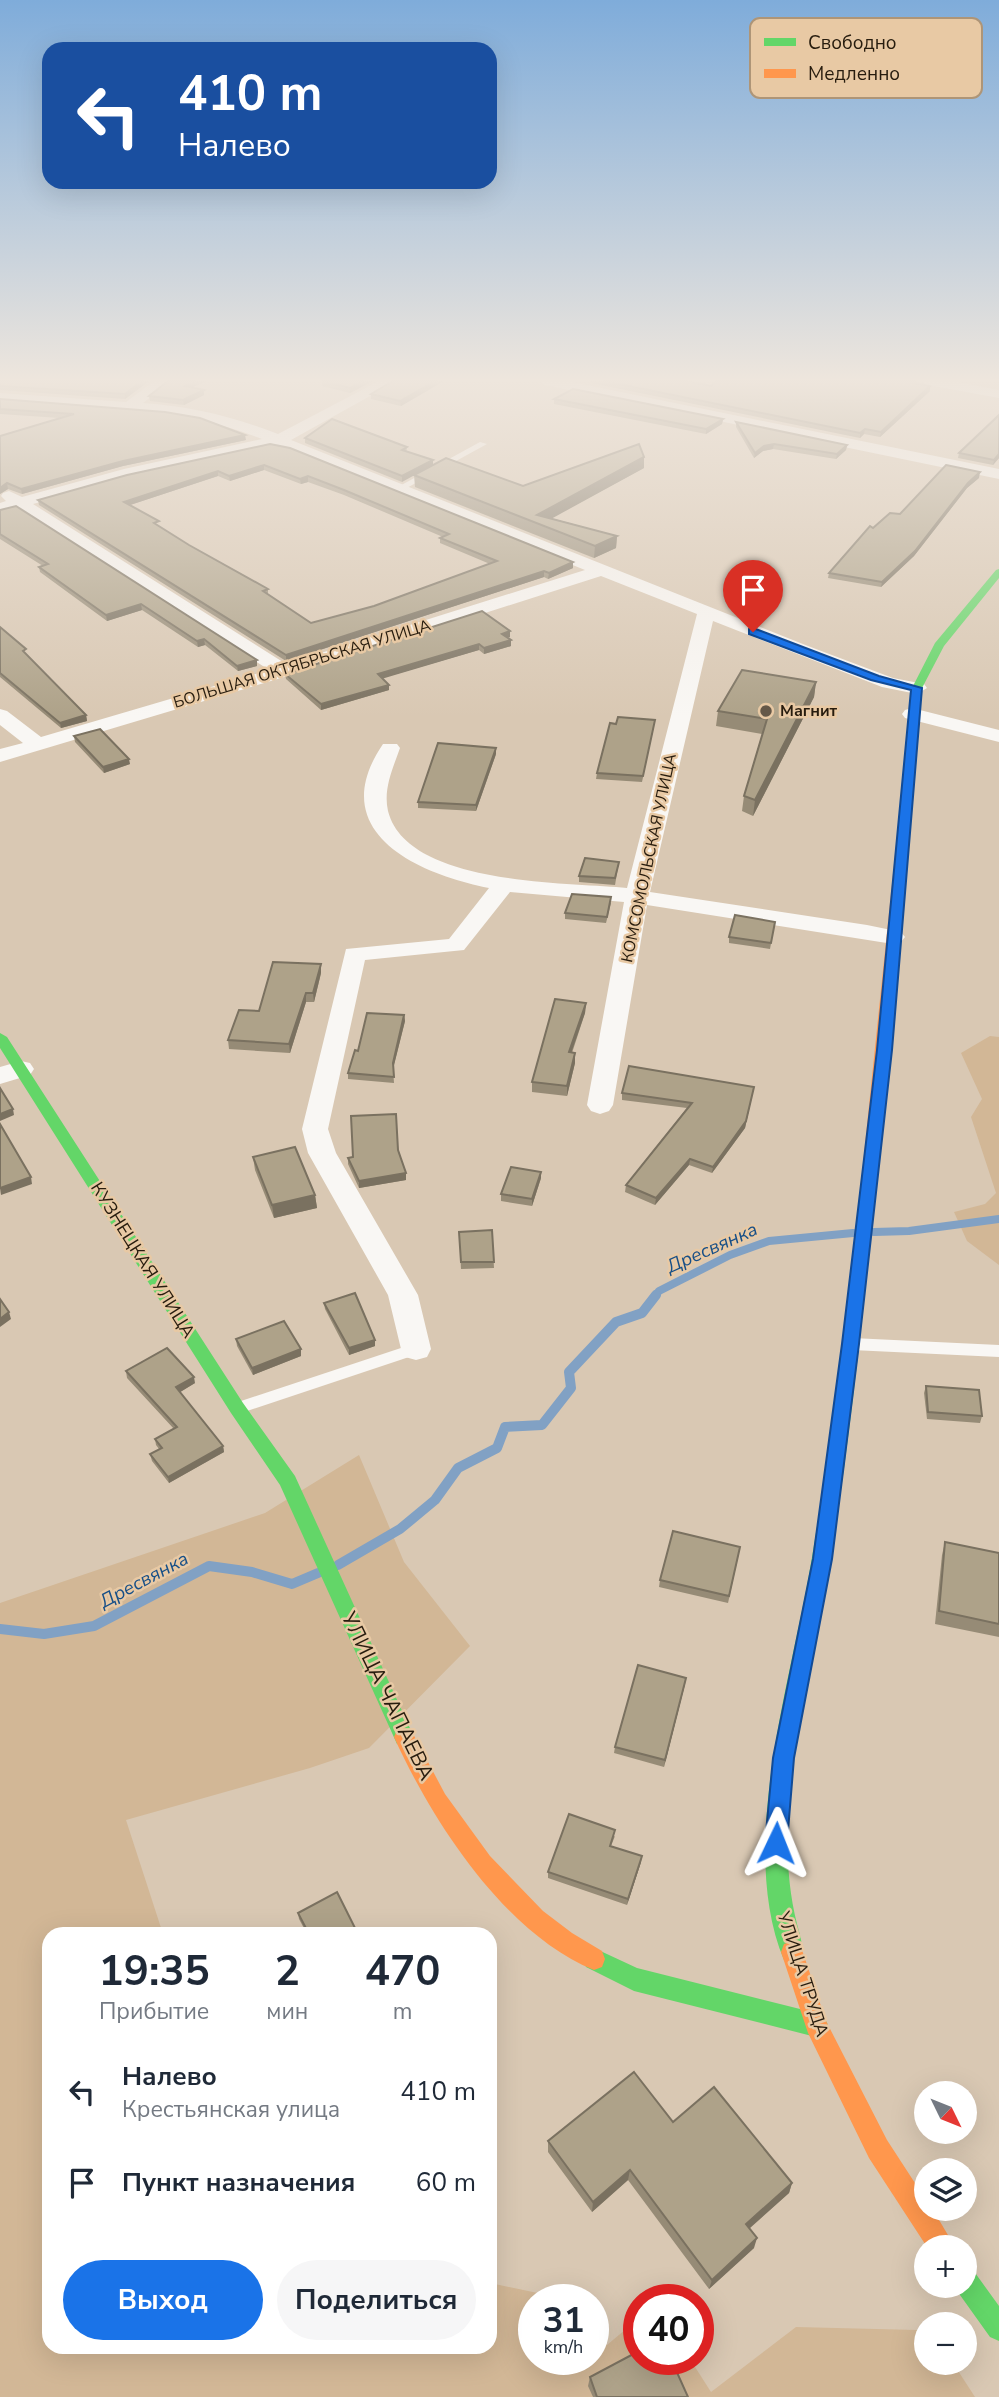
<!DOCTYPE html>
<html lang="ru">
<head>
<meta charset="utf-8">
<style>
  :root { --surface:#fff; --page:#f6f6f7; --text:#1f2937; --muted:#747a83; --accent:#1a73e8 }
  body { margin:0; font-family:"Nunito Sans",sans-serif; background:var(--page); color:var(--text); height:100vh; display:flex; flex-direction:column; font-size:26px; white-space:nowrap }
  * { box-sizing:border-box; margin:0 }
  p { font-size:23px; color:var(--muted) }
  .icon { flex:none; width:38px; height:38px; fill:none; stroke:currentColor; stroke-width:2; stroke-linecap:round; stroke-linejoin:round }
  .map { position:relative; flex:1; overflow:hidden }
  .panel { position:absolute; left:42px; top:1927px; width:455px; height:427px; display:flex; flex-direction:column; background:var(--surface); border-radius:21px; box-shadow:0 7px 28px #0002 }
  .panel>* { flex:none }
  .hud { position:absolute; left:42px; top:42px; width:455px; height:147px; border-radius:21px; box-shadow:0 7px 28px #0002; background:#1a4fa0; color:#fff; overflow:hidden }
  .needle { width:46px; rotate:133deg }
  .buttons { position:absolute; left:914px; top:2081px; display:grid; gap:14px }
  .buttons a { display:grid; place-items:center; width:63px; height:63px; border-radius:50%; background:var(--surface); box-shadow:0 7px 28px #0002; font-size:35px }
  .speed { position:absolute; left:518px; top:2284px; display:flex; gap:14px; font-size:35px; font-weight:700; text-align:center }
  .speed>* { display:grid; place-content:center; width:91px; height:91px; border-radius:50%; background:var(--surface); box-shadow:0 7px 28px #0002; line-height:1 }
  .speed small { font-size:18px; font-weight:400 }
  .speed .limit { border:10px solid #d22; background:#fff; color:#111 }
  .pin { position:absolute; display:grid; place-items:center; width:60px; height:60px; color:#fff; margin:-72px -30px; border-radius:50% 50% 50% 0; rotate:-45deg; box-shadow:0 0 7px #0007 }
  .pin .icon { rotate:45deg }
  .me { position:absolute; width:77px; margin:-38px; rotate:2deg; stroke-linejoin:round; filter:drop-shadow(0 0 5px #0008) }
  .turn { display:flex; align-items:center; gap:24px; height:147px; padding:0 21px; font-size:32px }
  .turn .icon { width:91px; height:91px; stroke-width:2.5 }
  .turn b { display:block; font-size:49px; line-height:60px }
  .eta { display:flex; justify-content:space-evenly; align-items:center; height:119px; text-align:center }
  .eta b { font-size:42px; font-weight:700; line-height:49px }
  .action { display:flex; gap:14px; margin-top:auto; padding:14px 21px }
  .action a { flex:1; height:80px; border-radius:42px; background:var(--accent); color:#fff; font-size:28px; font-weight:700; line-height:80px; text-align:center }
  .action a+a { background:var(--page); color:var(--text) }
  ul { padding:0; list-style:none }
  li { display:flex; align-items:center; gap:21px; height:91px; padding:0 21px }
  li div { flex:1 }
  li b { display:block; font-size:26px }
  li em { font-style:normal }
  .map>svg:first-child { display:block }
  .green { fill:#d2b796 }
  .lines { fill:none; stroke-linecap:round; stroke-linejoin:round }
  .stream-far1 { stroke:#81a1c4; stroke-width:8 }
  .stream { stroke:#81a1c4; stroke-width:10 }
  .lane { fill:#f9f7f4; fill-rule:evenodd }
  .street { fill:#f9f7f4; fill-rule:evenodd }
  .fast { fill:#63d668; fill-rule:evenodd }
  .slow { fill:#ff974d; fill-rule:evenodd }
  .wall { fill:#968b76; fill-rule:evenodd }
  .shaded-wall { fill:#7a7160 }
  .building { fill:#aea289; stroke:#7a7160; stroke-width:2; fill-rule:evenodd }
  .route { fill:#1a73e8; stroke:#114b97; stroke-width:2 }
  .poi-dot { fill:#655848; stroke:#e8c9a4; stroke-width:2.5 }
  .labels { text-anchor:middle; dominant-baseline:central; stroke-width:5; stroke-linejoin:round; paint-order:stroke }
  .far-street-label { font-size:16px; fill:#271c0e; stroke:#e8c9a4 }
  .far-poi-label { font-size:16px; font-weight:bold; fill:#271c0e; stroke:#e8c9a4; text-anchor:start }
  .street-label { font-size:18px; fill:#271c0e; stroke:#e8c9a4 }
  .water-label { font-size:19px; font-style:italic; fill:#174f87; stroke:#e8c9a4 }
  .near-street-label { font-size:21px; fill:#271c0e; stroke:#e8c9a4 }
  .key { fill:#e8c9a4; stroke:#ae9577; stroke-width:2 }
  .key-label { font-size:19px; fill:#271c0e }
</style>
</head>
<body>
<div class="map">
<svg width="999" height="2397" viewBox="0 0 999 2397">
  <rect width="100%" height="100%" fill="#d9c8b3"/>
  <!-- green -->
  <g class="green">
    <path d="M990,1036L999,1037V1265L967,1241L954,1212L985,1204L996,1193L971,1117L982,1099L961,1053Z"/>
    <path d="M359,1455L404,1562L470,1646L369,1748L310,1768L126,1820L163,1934H49V2347H490V2283L566,2299L534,2300V2359H593V2326L607,2345L639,2318V2359H690L711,2392L796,2327L917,2330L926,2338V2362L953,2363L975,2397H0V1603L265,1513Z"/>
  </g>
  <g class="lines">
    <!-- stream-far1 -->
    <g class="stream-far1">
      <path d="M874,1232L909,1231L999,1219"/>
      <path d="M654,1297L659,1291L730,1255L769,1241L853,1233"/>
    </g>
    <!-- stream -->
    <g class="stream">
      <path d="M338,1565L400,1529L435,1500L458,1468L497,1448L505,1427L542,1425L571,1388L569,1372L616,1322L642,1313L656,1295"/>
      <path d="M0,1629L44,1634L94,1626L209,1566L252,1572L292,1584L318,1573"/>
    </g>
    <!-- lane -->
    <g class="lane">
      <path d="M480,442L487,444L403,490L396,488Z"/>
      <path d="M852,1338L999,1345V1357L852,1350L847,1348L844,1344L847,1340Z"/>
      <path d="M416,1343L421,1345L424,1349L421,1353L238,1414L232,1412L230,1408L232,1404Z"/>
    </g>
    <!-- street -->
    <g class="street">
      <path d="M154,381H171L143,403C189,406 235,417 278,434L379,381H397L291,440L808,646L893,678L924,684L927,688L917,694L882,687L713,621L650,892L867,925L901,932L905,937L901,942L893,944L647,905L613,1105L609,1111L600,1114L591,1111L587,1105L624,902L510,892L464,950L365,960L328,1129L336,1153L418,1295L431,1349L427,1357L416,1360L405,1357L401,1349L388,1295L308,1153L302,1129L346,949L449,939L489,888C418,874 323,832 383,744H397L400,748C393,768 383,789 388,811C407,886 567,882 627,888L697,614L601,576L291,675L0,762V749L23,743L0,725V709L7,711L41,737L269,670L17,508L0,513V503L6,501L1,496L3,493L9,491L22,497L124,469L262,439C180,406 87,408 0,401V393L126,402ZM276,445L585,570L286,664L33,504L127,478Z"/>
      <path d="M538,381H567L999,469V479L545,385Z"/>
      <path d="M921,381H952L999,390V398L928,385Z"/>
      <path d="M912,708L999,730V742L905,718L902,714L905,710Z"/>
      <path d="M21,1061L30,1063L34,1069L30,1075L0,1084V1067Z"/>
    </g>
    <!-- fast -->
    <g class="fast">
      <path d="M999,569V578L944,646L922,688L915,777L909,781L905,780L912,688L935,643L996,570Z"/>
      <path d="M0,1033L7,1037L243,1403L295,1476L414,1737L411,1744L404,1746L397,1744L280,1485L231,1413L0,1048Z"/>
      <path d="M869,1178L877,1183C863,1308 851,1433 831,1557C819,1639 795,1720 789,1803C786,1843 787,1885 797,1924C800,1936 805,1948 800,1960L792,1963L784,1960C736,1845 793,1676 812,1557C833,1433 846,1308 861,1183Z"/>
      <path d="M594,1948L637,1968L816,2013L824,2017L828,2025L824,2033L816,2037L634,1991L586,1967L583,1959L586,1951Z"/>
      <path d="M964,2266L973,2270L999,2306V2341L990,2337L955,2288L954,2286H964Z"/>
    </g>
    <!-- slow -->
    <g class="slow">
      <path d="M909,773L915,777L877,1183L869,1188L861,1183L903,777Z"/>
      <path d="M404,1728L411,1730L445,1794L490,1856L543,1911L572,1933L602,1951L605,1959L602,1967L594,1970C505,1934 432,1821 394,1737L397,1730Z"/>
      <path d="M792,1941L800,1944L826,2021L887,2140L926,2200V2208H932L955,2247H927L869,2158L808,2033L781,1952L784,1944Z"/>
    </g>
  </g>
  <!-- wall -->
  <g class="wall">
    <path d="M0,381H149L125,399L0,390Z"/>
    <path d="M207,381L192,387L204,390V395L184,405L150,401L149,396Z"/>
    <path d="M322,381H373L350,393L322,386Z"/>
    <path d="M444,381L401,406L371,399V394Z"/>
    <path d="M591,381H687L711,386L916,383L930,386V391L880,437L864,434L860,438L591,383Z"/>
    <path d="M0,399L246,440L123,466L22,494L8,489L0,494V436L60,418L0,414Z"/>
    <path d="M554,399L723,419L722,424L706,434L554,404Z"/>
    <path d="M999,415V458L993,465L958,458L959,453Z"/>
    <path d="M736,422L847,445L846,450L836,459L773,449L763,451L754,458L736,427Z"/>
    <path d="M305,438L407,447L402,482L305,443Z"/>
    <path d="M270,444L573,562V568L548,579L544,577L286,661L39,505L38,500ZM264,470L301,484L308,482L344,495L443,537L440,538V543L490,564L374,606L311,623L268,594V589L189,545L160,527L130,505L218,476L230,481Z"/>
    <path d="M644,468L551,518L617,536L616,548L594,558L415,487L414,475L523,486Z"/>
    <path d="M979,478L967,488L914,556L881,587L828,578L829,573L873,528Z"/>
    <path d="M0,510L257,660V666L238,671L205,645L198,647L142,610L107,621L40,572L39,567L43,566L0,539Z"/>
    <path d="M0,627L86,715L87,721L61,728L0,677Z"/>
    <path d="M510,637L508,638L511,646L484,654L479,650L382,678L389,685V690L321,710L286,679L285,674Z"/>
    <path d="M816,682L814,697L753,816L742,811L744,796L762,734L716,726L718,711Z"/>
    <path d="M654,726L642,782L596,779L597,773Z"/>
    <path d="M74,736L130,764L104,773L75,742Z"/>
    <path d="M496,754L476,811L418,808V802Z"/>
    <path d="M619,862L615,885L579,882V876Z"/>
    <path d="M611,903L606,923L565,919V913Z"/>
    <path d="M774,928L770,949L729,943V937Z"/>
    <path d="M321,973L314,1002H306L290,1053L229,1049L228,1040L259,1011Z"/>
    <path d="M586,1003L585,1013L572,1053L575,1063L567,1096L532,1092V1082Z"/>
    <path d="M404,1015L405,1021L393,1069L394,1083L348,1079V1073L358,1051Z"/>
    <path d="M754,1087L745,1128L712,1173L689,1165L655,1205L625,1192L626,1185L687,1108L622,1100V1093Z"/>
    <path d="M398,1150L406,1173V1180L359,1188L348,1164V1158Z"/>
    <path d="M253,1157L315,1195L317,1208L274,1218L255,1170Z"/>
    <path d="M541,1178L532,1206L501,1201V1194Z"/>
    <path d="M492,1230L494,1268L461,1269L459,1232Z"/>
    <path d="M324,1303L375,1340V1346L349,1355L325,1309Z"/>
    <path d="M236,1339L301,1356L253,1375L237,1346Z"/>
    <path d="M126,1371L195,1383L180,1392L223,1446L224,1452L169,1483L152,1461L150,1454L159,1449L156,1445L155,1439L174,1429L127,1378Z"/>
    <path d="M926,1386L982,1416L980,1423L927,1419L924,1393Z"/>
    <path d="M945,1542L999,1553V1637L935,1624L942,1555Z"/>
    <path d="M739,1553L728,1603L659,1587L660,1580Z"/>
    <path d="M685,1684L664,1767L614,1753L615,1747Z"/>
    <path d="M615,1836L611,1846L641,1862L627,1905L548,1878V1872Z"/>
    <path d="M298,1913L358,1934H307L299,1919Z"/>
    <path d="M673,2122L792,2183L789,2193L749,2229L754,2248L709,2289L628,2180L592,2212L548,2152V2141Z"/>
    <path d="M590,2377L688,2397H593L588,2386Z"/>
  </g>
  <!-- shaded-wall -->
  <g class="shaded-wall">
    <path d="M142,381H149L125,399V394Z"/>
    <path d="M195,381H207L186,390L185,386Z"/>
    <path d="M364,381H373L350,393V388Z"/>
    <path d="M435,381H444L401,406L400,401Z"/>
    <path d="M930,386V391L880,437L881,432Z"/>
    <path d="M204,390V395L184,405L183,400Z"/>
    <path d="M723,419L722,424L706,434V429Z"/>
    <path d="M865,429L864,434L860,438V433Z"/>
    <path d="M245,435L246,440L123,466L22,494L21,489L123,461Z"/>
    <path d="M774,444L773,449L763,451L754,458L755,453L764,446Z"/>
    <path d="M847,445L846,450L836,459L837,454Z"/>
    <path d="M999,454V458L993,465L994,460Z"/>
    <path d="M644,457V468L540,525L537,515Z"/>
    <path d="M433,460V465L402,482V476Z"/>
    <path d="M264,465V470L230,481L229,476Z"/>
    <path d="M218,471V476L124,507V502Z"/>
    <path d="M980,472L979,478L967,488L914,556L881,587L882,582L968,483Z"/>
    <path d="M308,476V482L301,484L300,479Z"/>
    <path d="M7,483L8,489L0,494V488Z"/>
    <path d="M617,536L616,548L594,558L595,546Z"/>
    <path d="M573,562V568L548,579L549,573Z"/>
    <path d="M544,571V577L286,661V655Z"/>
    <path d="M141,604L142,610L107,621L106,615Z"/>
    <path d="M510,631V637L502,639V634Z"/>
    <path d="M204,639L205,645L198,647L197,641Z"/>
    <path d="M511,640V646L484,654V648Z"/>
    <path d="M479,644V650L378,680V674Z"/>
    <path d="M257,660V666L238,671L237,666Z"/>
    <path d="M816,682L814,697L753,816L755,800Z"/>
    <path d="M389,685V690L321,710V704Z"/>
    <path d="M86,715L87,721L61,728L60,723Z"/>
    <path d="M496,748V754L476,811V805Z"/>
    <path d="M129,759L130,764L104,773L103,767Z"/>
    <path d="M321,964V973L314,1002L313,993Z"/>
    <path d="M306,993V1002L290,1053L289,1044Z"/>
    <path d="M586,1003L585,1013L568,1062L569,1052Z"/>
    <path d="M404,1015L405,1021L393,1069V1063Z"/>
    <path d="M575,1053V1063L567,1096V1086Z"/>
    <path d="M754,1087L745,1128L712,1173L713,1167Z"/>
    <path d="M13,1109L14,1115L0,1121V1114Z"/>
    <path d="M690,1159L689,1165L655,1205L656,1198Z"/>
    <path d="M541,1172V1178L532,1206V1199Z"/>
    <path d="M406,1173V1180L359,1188V1181Z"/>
    <path d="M31,1177L32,1184L1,1195L0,1188Z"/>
    <path d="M315,1195L317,1208L274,1218L272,1205Z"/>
    <path d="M9,1312L11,1319L0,1327V1319Z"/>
    <path d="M375,1340V1346L349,1355V1348Z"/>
    <path d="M301,1349V1356L253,1375L252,1368Z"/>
    <path d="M194,1377L195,1383L177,1394L176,1387Z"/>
    <path d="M223,1446L224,1452L169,1483L168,1477Z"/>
    <path d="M686,1678L685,1684L664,1767L665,1760Z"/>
    <path d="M642,1856L641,1862L627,1905L628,1899Z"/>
    <path d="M630,2170L628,2180L592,2212L593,2202Z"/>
    <path d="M792,2183L789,2193L743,2234L746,2224Z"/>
    <path d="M757,2238L754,2248L709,2289L712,2280Z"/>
  </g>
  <!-- building -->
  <g class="building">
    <path d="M0,381H142L125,394L0,386Z"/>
    <path d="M168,381H195L185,386L204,390L183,400L149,396Z"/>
    <path d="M322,381H364L350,388Z"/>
    <path d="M393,381H435L400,401L371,394Z"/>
    <path d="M604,381H687L711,386L716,381H915L914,383L930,386L881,432L865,429L860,433Z"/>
    <path d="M573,389L723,419L706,429L554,399Z"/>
    <path d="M0,399L165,412L200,418L245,435L123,461L21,489L7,483L0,488V436L74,414L0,409Z"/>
    <path d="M999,415V454L994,460L959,453Z"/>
    <path d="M332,419L407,447L402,450L433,460L402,476L305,438Z"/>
    <path d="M736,422L847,445L837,454L774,444L764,446L755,453Z"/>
    <path d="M270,444L290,448L573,562L549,573L544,571L286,655L38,500L127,475ZM264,465L300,479L308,476L344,490L449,534L440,538L497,561L374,606L311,623L263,591L268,589L189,545L154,523L159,521L124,502L218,471L229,476Z"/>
    <path d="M639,444L644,457L537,515L617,536L595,546L414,475L446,458L523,486Z"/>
    <path d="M946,465L980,472L968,483L915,551L882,582L829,573L870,526L873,528L890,513L900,514Z"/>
    <path d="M16,506L257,660L237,666L204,639L197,641L141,604L106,615L39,567L48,564L0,534V510Z"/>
    <path d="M482,611L510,631L502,634L511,640L484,648L479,644L378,674L389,685L321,704L285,674Z"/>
    <path d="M0,627L26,649L23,651L86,715L60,723L0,673Z"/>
    <path d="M742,670L816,682L755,800L744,796L767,719L718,711Z"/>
    <path d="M618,717L655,720L643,776L597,773L610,723L616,724Z"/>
    <path d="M100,729L129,759L103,767L74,736Z"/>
    <path d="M438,743L496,748L476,805L418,802Z"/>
    <path d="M585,858L619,862L615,878L579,876Z"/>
    <path d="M572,894L611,897L607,917L565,913Z"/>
    <path d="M735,915L775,922L771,943L729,937Z"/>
    <path d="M273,962L321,964L313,993H306L289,1044L228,1040L239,1010L259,1011Z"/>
    <path d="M555,999L586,1003L569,1052L575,1053L567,1086L532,1082Z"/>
    <path d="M367,1013L404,1015L393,1063L394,1077L348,1073L355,1050L358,1051Z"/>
    <path d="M629,1066L754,1087L746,1121L713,1167L690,1159L656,1198L626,1185L692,1103L622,1093Z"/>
    <path d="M0,1088L13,1109L0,1114Z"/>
    <path d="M396,1114L398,1150L406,1173L359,1181L348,1158L353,1157L351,1116Z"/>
    <path d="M0,1124L31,1177L0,1188Z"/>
    <path d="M295,1147L315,1195L272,1205L253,1157Z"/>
    <path d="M511,1167L541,1172L532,1199L501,1194Z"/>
    <path d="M492,1230L494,1262H461L459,1232Z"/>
    <path d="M355,1293L375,1340L349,1348L324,1303Z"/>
    <path d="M0,1299L9,1312L0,1319Z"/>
    <path d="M284,1321L301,1349L252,1368L236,1339Z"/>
    <path d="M167,1348L194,1377L176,1387L223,1446L168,1477L150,1454L162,1448L155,1439L177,1427L126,1371Z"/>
    <path d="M926,1386L979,1390L982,1416L928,1412Z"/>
    <path d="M673,1531L740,1547L729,1596L660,1580Z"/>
    <path d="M945,1542L999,1553V1624L939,1611Z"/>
    <path d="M638,1665L686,1678L665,1760L615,1747Z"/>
    <path d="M569,1814L615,1830L610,1846L642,1856L628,1899L548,1872Z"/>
    <path d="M337,1892L358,1934H309L298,1913Z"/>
    <path d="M634,2072L673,2122L714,2087L792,2183L746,2224L757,2238L712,2280L630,2170L593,2202L548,2141Z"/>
    <path d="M639,2351V2359H671L688,2397H597L590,2377Z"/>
  </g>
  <!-- sky -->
  <linearGradient id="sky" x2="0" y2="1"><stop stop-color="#7facda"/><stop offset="0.53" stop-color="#eee6dd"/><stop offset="1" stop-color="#eee6dd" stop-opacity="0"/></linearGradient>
  <rect width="999" height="717" fill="url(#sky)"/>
  <!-- route -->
  <path class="route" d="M753,628L879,676L922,688L892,1050L859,1344L832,1559L794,1758L787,1843L784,1851L776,1854L769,1851L765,1843L773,1758L813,1559L842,1344L877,1050L911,690L871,680L749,634V629Z"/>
  <!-- markers -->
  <circle class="poi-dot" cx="766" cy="711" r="7"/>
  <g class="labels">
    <!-- far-street labels -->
    <g class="far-street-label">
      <text transform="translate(302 664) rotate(-17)">БОЛЬШАЯ ОКТЯБРЬСКАЯ УЛИЦА</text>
      <text transform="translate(649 858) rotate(-78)">КОМСОМОЛЬСКАЯ УЛИЦА</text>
    </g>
    <!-- far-poi labels -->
    <g class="far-poi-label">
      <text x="780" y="711">Магнит</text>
    </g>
    <!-- street labels -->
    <g class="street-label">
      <text transform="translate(143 1260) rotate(58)">КУЗНЕЦКАЯ УЛИЦА</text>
      <text transform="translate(803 1974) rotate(72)">УЛИЦА ТРУДА</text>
    </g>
    <!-- water labels -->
    <g class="water-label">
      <text transform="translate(712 1248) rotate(-24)">Дресвянка</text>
      <text transform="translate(144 1580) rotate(-28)">Дресвянка</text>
    </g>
    <!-- near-street labels -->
    <g class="near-street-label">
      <text transform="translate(388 1696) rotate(64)">УЛИЦА ЧАПАЕВА</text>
    </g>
  </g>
  <!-- legend -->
  <rect x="750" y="18" width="232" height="80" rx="10" class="key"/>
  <rect x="764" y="38" width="32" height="8" fill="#63d668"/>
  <rect x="764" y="69" width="32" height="9" fill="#ff974d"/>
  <g class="key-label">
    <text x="808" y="49">Свободно</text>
    <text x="808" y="80">Медленно</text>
  </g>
</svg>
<div class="buttons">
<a><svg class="needle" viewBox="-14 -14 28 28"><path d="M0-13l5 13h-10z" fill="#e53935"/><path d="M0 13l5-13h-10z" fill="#747a83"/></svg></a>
<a><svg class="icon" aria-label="layers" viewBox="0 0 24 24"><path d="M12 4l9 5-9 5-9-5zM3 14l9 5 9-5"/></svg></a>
<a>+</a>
<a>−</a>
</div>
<div class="speed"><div>31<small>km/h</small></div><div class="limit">40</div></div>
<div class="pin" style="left:753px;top:632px;background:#d93025"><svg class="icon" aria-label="arrive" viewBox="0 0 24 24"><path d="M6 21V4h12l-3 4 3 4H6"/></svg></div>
<svg class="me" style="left:776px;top:1843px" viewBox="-20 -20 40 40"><path d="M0-17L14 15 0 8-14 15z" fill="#1a73e8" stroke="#fff" stroke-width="4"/></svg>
<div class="hud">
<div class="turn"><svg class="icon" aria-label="left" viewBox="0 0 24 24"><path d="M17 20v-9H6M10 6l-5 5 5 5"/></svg><div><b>410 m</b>Налево</div></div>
</div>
<section class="panel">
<div class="eta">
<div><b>19:35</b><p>Прибытие</p></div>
<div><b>2</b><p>мин</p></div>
<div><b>470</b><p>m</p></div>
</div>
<ul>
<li><svg class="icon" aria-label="left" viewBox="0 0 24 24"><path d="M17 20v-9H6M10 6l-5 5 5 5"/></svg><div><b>Налево</b><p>Крестьянская улица</p></div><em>410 m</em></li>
<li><svg class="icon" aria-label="arrive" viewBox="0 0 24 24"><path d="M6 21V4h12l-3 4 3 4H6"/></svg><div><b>Пункт назначения</b></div><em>60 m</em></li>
</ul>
<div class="action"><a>Выход</a><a>Поделиться</a></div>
</section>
</div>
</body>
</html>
